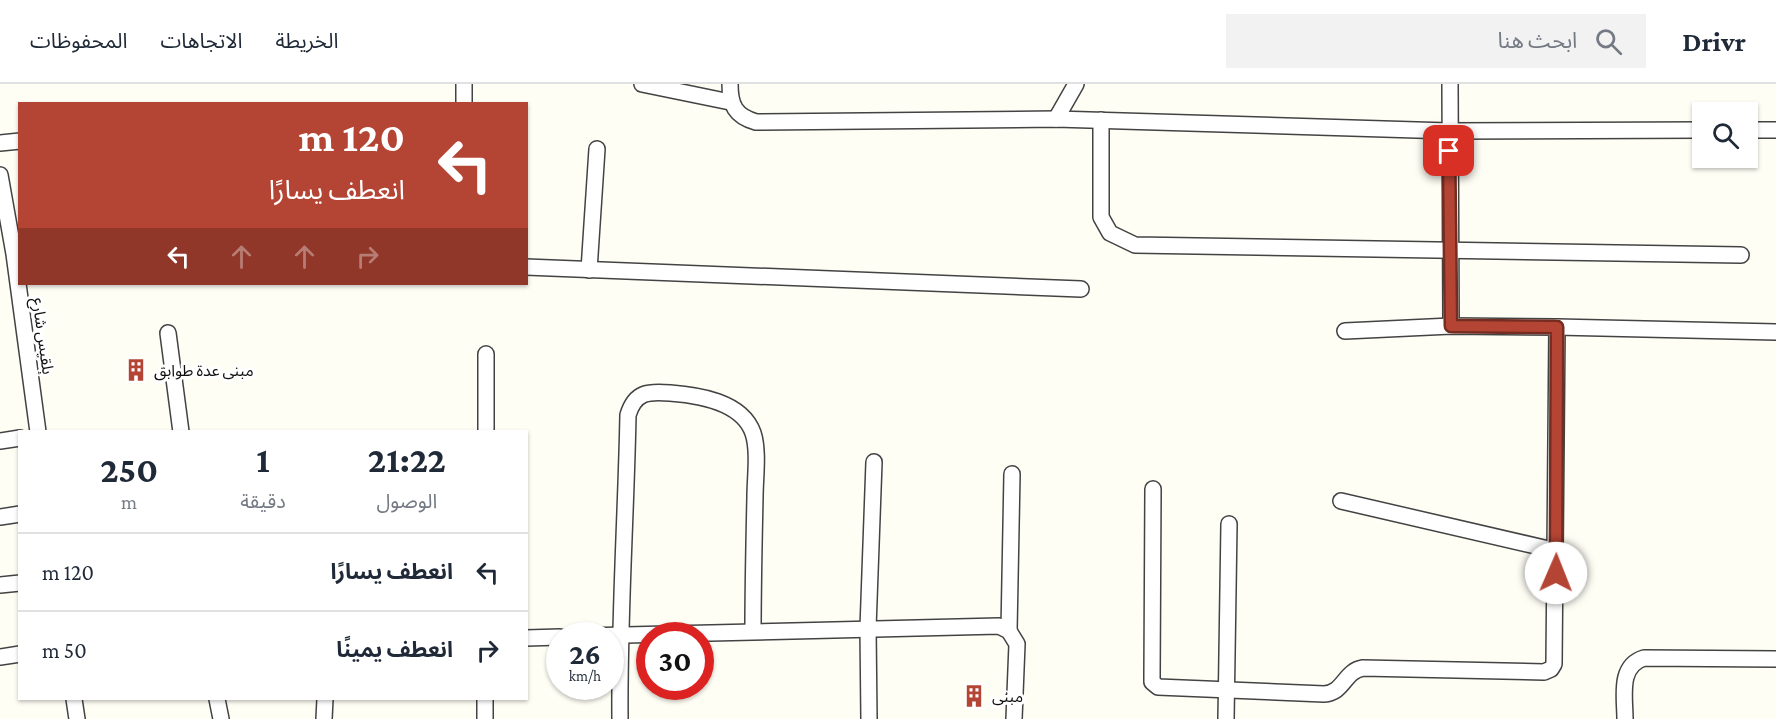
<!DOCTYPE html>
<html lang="ar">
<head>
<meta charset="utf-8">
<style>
  :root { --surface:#fff; --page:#f2f2f3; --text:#1f2937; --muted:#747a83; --line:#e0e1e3 }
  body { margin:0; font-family:"Crimson Pro","Noto Sans Arabic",serif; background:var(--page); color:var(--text); direction:rtl; height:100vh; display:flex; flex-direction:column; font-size:22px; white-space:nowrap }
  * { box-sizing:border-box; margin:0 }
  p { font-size:20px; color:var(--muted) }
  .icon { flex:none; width:33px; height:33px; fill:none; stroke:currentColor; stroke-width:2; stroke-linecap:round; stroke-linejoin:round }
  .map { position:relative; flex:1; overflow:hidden; direction:ltr }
  .side { position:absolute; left:18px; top:346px; width:510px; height:270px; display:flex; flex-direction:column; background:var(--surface); border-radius:0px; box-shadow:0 2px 4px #0004; direction:rtl }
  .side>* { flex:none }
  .hud { position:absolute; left:18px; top:18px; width:510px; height:183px; border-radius:0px; box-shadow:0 2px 4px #0004; direction:rtl; background:#b44535; color:#fff; overflow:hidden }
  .fabs { position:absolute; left:1692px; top:18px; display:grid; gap:12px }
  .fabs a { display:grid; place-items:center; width:66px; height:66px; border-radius:0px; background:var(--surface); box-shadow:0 2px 4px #0004; font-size:30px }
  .speed { position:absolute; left:546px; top:538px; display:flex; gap:12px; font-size:30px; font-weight:700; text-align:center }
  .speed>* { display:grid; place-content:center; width:78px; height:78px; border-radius:50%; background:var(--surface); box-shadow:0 2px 4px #0004; line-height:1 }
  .speed small { font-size:15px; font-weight:400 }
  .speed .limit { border:9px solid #d22; background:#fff; color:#111 }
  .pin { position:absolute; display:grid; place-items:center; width:51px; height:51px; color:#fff; margin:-26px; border-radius:12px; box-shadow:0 3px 9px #0006 }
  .me { position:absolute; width:66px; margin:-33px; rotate:1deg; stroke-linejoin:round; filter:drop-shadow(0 0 4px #0008) }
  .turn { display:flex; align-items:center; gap:21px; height:126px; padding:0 24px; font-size:27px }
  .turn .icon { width:78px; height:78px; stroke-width:2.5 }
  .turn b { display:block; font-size:42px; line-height:51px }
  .lanes { display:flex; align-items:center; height:57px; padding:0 24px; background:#0003; justify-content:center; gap:30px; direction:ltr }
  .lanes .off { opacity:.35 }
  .eta { display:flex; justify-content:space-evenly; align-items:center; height:102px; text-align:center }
  .eta b { font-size:36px; font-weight:700; line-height:42px }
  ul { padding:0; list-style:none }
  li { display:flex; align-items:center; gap:18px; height:78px; padding:0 24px; border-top:2px solid var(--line) }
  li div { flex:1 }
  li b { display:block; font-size:22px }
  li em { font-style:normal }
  header { display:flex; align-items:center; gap:36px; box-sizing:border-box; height:84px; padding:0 30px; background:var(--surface); border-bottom:2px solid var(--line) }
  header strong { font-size:28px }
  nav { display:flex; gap:33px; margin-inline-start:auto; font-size:21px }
  .search { width:420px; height:54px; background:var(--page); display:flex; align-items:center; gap:15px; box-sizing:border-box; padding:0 21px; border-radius:0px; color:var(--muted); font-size:22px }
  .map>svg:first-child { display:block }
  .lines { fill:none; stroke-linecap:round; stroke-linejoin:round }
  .minor-casing { stroke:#434343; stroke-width:18 }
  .minor { stroke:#fff; stroke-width:15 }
  .route-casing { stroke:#752d22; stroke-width:15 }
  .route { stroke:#b44535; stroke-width:10 }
  .labels { text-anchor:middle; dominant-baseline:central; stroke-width:6; stroke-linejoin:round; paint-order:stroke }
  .street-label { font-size:16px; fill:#101010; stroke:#fff }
  .poi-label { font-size:16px; fill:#101010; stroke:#fff; text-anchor:start }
</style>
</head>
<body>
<header>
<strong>Drivr</strong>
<div class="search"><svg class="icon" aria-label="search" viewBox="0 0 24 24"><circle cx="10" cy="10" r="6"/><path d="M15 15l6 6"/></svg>ابحث هنا</div>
<nav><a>الخريطة</a><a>الاتجاهات</a><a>المحفوظات</a></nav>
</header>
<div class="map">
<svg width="1776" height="635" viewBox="0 0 1776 635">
  <rect width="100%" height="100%" fill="#fefef5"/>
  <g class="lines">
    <!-- minor casing -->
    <g class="minor-casing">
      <g id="minor">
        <path d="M464,0V20"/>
        <path d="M642,0L730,18"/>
        <path d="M730,0C730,21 735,32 756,38L1056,35L1449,47L1702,46"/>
        <path d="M1450,0L1451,242"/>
        <path d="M1056,35L1076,0"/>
        <path d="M1101,36V133L1110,149L1135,161L1741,171"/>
        <path d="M1748,46H1776"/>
        <path d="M0,59L20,57"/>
        <path d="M0,91L14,170L38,348"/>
        <path d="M526,183L1081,205"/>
        <path d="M589,186L597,65"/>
        <path d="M1557,243L1776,248"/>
        <path d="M168,249L181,348"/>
        <path d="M486,348V270"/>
        <path d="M0,357L20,354"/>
        <path d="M1153,405L1152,593V598L1158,603L1324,610C1344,609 1344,587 1363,584L1544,588L1551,585L1554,580L1557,243L1451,242L1345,247"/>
        <path d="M1341,417L1557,467"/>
        <path d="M0,433L20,430"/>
        <path d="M0,501L20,499"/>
        <path d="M1009,547L1012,390"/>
        <path d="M583,552L999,542L1009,547L1017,560L1014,635"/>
        <path d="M526,554L560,553"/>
        <path d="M0,573L20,570"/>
        <path d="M74,615L77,635"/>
        <path d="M217,615L221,635"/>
        <path d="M324,635L325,615"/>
        <path d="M485,635V615"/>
        <path d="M620,635C619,534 626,433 628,331C635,308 648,307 670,309C697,311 742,317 753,349C759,367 755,394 755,413C754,458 753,502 753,547"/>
        <path d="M869,635L868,544L874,378"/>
        <path d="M1226,635L1229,440"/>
        <path d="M1625,635C1625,613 1618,582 1644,574L1776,575"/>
      </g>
    </g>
    <!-- minor -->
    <use href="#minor" class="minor"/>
  </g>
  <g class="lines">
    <!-- route casing -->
    <g class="route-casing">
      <path id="route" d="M1449,67L1451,242L1557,243L1556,489"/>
    </g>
    <!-- route -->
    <use href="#route" class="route"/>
  </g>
  <!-- icons -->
  <defs>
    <g id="building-bare" transform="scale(1.8)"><path d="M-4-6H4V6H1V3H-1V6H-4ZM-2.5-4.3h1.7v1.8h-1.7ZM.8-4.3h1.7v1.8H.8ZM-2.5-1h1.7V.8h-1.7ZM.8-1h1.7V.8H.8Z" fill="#b44535" stroke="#fff" stroke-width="2.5" paint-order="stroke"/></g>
  </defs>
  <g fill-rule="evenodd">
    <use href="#building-bare" x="136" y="286"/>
    <use href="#building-bare" x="974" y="612"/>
  </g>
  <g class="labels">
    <!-- street labels -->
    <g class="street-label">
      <text transform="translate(43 252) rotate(82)">بلقيس شارع</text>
    </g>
    <!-- poi labels -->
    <g class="poi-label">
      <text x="154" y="286">مبنى عدة طوابق</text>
      <text x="992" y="612">مبنى</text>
    </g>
  </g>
</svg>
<div class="fabs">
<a><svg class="icon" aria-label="search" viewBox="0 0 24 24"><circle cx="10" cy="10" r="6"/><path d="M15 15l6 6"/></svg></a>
</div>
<div class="speed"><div>26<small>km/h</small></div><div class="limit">30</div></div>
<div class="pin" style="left:1449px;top:67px;background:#d93025"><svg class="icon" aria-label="arrive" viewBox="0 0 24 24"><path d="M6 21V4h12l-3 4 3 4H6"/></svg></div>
<svg class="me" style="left:1556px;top:489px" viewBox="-20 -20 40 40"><circle r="19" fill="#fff"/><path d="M0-13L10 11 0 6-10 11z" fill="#b44535"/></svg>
<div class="hud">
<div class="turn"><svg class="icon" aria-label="left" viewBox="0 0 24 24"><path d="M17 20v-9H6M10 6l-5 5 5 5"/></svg><div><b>120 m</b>انعطف يسارًا</div></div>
<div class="lanes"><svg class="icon" aria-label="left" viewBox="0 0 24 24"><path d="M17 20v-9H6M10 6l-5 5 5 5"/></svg><svg class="icon off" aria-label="ahead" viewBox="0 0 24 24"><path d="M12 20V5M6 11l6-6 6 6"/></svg><svg class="icon off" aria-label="ahead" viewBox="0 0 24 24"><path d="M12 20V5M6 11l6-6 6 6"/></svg><svg class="icon off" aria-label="right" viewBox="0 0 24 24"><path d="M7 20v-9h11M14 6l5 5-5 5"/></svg></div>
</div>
<section class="side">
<div class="eta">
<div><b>21:22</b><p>الوصول</p></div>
<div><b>1</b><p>دقيقة</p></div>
<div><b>250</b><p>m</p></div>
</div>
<ul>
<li><svg class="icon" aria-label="left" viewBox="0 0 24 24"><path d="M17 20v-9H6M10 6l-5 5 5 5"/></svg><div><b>انعطف يسارًا</b></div><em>120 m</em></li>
<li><svg class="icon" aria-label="right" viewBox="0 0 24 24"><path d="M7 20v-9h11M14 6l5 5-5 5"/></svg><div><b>انعطف يمينًا</b></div><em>50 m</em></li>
</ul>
</section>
</div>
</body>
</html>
